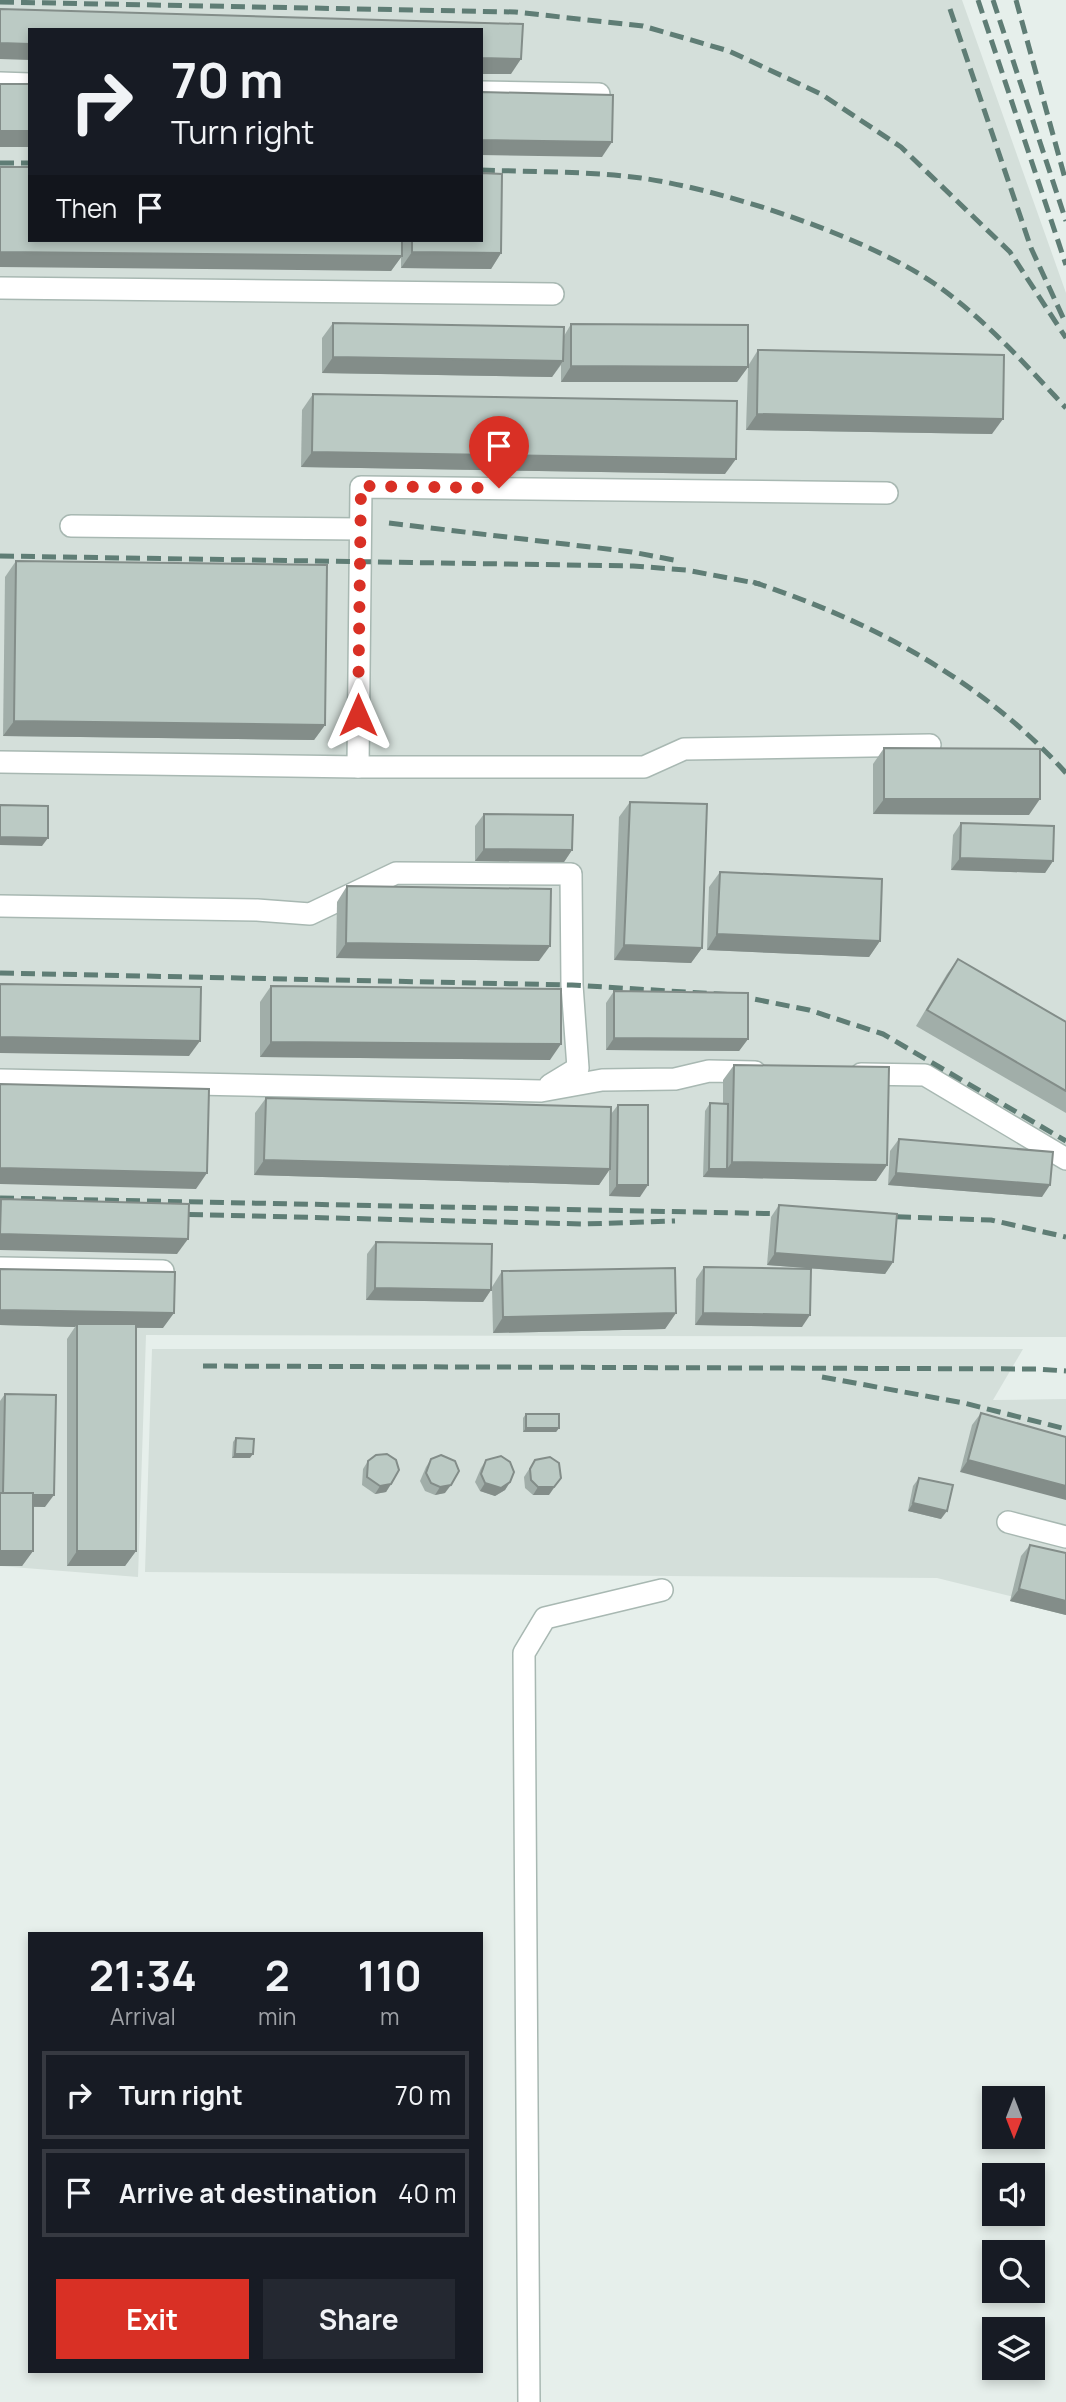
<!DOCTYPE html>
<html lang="en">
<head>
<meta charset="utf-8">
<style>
  :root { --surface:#171b24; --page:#242831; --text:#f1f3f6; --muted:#9ea1a6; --line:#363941; --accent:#d93025 }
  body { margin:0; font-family:Manrope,sans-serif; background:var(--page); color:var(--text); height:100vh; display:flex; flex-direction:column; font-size:26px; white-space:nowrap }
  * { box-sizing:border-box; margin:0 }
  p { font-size:23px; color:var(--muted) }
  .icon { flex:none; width:38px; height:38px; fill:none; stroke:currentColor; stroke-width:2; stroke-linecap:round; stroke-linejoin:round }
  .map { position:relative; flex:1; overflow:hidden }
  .details { position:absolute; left:28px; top:1932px; width:455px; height:441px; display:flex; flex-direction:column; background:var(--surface); border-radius:0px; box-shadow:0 4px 10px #0003 }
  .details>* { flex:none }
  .top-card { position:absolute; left:28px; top:28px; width:455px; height:214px; border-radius:0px; box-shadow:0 4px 10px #0003; background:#171b24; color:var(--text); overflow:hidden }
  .needle { width:46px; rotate:180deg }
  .fabs { position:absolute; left:982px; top:2086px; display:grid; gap:14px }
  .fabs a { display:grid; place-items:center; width:63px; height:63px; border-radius:0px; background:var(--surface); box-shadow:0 4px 10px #0003; font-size:35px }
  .pin { position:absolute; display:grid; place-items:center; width:60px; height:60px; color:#fff; margin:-72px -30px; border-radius:50% 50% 50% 0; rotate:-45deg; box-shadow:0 0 7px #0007 }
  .pin .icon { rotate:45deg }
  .me { position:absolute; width:77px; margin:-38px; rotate:0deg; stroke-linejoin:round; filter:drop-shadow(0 0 5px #0008) }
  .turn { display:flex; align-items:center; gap:24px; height:147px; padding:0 28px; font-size:32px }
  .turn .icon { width:91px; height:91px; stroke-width:2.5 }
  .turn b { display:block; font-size:49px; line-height:60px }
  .then { display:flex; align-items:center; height:66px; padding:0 28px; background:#0003; gap:14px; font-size:26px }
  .eta { display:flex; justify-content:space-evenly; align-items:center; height:119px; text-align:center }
  .eta b { font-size:42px; font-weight:700; line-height:49px }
  .primary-button { display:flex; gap:14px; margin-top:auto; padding:14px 28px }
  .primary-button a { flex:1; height:80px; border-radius:0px; background:var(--accent); color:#fff; font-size:28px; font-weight:700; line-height:80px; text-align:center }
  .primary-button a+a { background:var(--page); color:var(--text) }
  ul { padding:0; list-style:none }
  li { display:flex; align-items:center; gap:21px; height:88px; margin:0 14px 10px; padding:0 14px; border:4px solid var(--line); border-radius:0px }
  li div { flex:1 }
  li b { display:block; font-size:26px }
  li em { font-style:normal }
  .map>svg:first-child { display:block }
  .built { fill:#d4dfda; fill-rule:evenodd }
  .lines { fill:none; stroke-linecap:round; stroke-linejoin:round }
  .minor-casing { stroke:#a8b8b2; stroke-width:24 }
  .minor { stroke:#fff; stroke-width:21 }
  .rail { stroke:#5f7d75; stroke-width:5; stroke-dasharray:14 7; stroke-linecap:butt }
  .wall { fill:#a1aea9 }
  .shaded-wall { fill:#838d89 }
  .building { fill:#bbcac4; stroke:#838d89; stroke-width:2 }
  .route { stroke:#d93025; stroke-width:12; stroke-dasharray:0 21.6 }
</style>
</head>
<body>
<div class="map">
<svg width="1066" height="2402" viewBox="0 0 1066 2402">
  <rect width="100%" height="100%" fill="#e6efeb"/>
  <!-- built -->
  <g class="built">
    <path d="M0,0H962L1066,293V1337L146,1335L138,1577L0,1566ZM30,30H481V240H30Z"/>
    <path d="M152,1349H1023L993,1400L1066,1399V1610L937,1578L145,1572Z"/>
  </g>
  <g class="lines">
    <!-- minor casing -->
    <g class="minor-casing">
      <g id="minor">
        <path d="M0,83L30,84"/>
        <path d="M481,92L599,94"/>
        <path d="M0,288L553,294"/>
        <path d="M71,526L360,529"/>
        <path d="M0,762L358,767H644L684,749L930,745"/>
        <path d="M358,767L361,487L887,493"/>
        <path d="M0,906L257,910L310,914L396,873L571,874L572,985L578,1068L550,1085"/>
        <path d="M861,1074L925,1075L1066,1159"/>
        <path d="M0,1080L541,1091L602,1080L675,1079L709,1071L755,1072"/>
        <path d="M0,1268L163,1271"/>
        <path d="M1008,1522L1066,1537"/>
        <path d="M529,2402L524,1653L545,1618L662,1590"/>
      </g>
    </g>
    <!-- minor -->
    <use href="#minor" class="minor"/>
    <!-- rail -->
    <g class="rail">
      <path d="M978,0L1066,265"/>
      <path d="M993,0L1066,221"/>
      <path d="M1016,0L1066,182"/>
      <path d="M0,2L515,12L643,26L729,51L821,94L901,147L1010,252L1066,338"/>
      <path d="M950,9L1031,248L1066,324"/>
      <path d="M0,163H30"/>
      <path d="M481,170C534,172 589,171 641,178C725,190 865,236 935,284C985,319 1025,364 1066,408"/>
      <path d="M389,523L632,552L679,561"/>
      <path d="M0,556L633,566L686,570L760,584"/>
      <path d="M753,582C871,621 982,680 1066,773"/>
      <path d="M0,973L572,985L734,995L809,1010L883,1034L1066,1141"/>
      <path d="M0,1198L792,1214"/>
      <path d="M168,1214L583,1224L675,1221"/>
      <path d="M876,1216L991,1220L1066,1237"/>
      <path d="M203,1366L1037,1369L1066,1371"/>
      <path d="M822,1377L964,1403L1066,1429"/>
    </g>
  </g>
  <!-- wall -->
  <g class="wall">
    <path d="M30,240H481L501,253L491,269L401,268V257L391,271Z"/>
    <path d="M333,323L564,336L571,324L748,366L758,350L992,434L746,430L748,367L737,382H561V365L552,377L322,373V338Z"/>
    <path d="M313,394L725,474L301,467L302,410Z"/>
    <path d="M16,561L325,725L314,740L3,736L5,577Z"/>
    <path d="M884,748L1029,815L873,814V764Z"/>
    <path d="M630,802L702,948L691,963L614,960L619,817Z"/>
    <path d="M484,814L572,850L564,862L475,861V826Z"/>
    <path d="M961,823L1053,861L1045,873L951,870L953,835Z"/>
    <path d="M720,872L880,941L869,957L707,950L709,887Z"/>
    <path d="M347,886L539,961L336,958L337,902Z"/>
    <path d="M958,959L1066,1022V1113L916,1026L947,974Z"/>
    <path d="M271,986L550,1060L260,1057V1002Z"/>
    <path d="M614,991L748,1039L739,1051L606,1050V1003Z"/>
    <path d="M734,1065L887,1165L876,1181L703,1177L705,1111L710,1103H723V1080Z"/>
    <path d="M266,1098L611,1114L618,1105L640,1197L609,1196V1170L599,1185L254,1175L255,1113Z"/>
    <path d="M899,1139L1042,1197L888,1185L890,1151Z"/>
    <path d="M779,1205L893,1262L885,1274L767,1265L771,1217Z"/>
    <path d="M376,1242L491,1290L483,1302L366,1300L367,1254Z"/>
    <path d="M704,1267L802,1327L695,1325L696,1279Z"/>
    <path d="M0,1269L163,1328H136V1551L125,1566H67V1339L75,1327L0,1325Z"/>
    <path d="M502,1271L676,1313L665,1329L493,1333L492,1287Z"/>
    <path d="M5,1394L45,1507H33V1551L22,1566H0V1401Z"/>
    <path d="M981,1413L1066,1437L960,1472L972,1425Z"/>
    <path d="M526,1414L559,1428L556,1432H523V1418Z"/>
    <path d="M236,1438L250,1458H232L233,1442Z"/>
    <path d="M431,1459L445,1493L435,1495L425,1491L420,1481L426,1467Z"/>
    <path d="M486,1460L510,1482L505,1490L495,1496L480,1491L475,1482L481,1468Z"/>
    <path d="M535,1460L549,1495H533L525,1488L524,1477Z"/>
    <path d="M368,1461L391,1484L386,1492L375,1494L362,1485L363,1469Z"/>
    <path d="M919,1478L941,1519L908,1511L913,1486Z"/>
    <path d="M1030,1545L1066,1553V1615L1010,1601L1021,1556Z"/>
  </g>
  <!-- shaded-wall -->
  <g class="shaded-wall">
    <path d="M0,43L30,44V60L0,59Z"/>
    <path d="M481,58L521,59L511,74H481Z"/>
    <rect x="0" y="131" width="30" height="16"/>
    <path d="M481,140L612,142L602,157L481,155Z"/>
    <path d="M0,252L402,256L391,271L0,267Z"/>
    <path d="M412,252L501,253L491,269L401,268Z"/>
    <path d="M333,357L563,361L552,377L322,373Z"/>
    <path d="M571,366L748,367L737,382H561Z"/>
    <path d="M757,414L1003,419L992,434L746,430Z"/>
    <path d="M312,452L736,459L725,474L301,467Z"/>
    <path d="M14,721L325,725L314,740L3,736Z"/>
    <path d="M884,799H1040L1029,815L873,814Z"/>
    <path d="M0,837L48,838L42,846L0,845Z"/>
    <path d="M484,849L572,850L564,862L475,861Z"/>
    <path d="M960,858L1053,861L1045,873L951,870Z"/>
    <path d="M717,934L880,941L869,957L707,950Z"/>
    <path d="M346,943L550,946L539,961L336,958Z"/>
    <path d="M624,945L702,948L691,963L614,960Z"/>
    <path d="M0,1037L200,1041L189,1056L0,1053Z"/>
    <path d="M614,1038L748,1039L739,1051L606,1050Z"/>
    <path d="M271,1042L561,1044L550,1060L260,1057Z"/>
    <path d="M264,1160L610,1169L599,1185L254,1175Z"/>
    <path d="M732,1162L887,1165L876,1181L703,1177L709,1169H727Z"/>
    <path d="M0,1168L207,1173L196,1189L0,1184Z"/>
    <path d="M896,1173L1050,1185L1042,1197L888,1185Z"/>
    <path d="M617,1185H648L640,1197L609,1196Z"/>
    <path d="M0,1234L188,1239L177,1254L0,1250Z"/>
    <path d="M775,1253L893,1262L885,1274L767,1265Z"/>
    <path d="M375,1288L491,1290L483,1302L366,1300Z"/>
    <path d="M0,1310L174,1313L163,1328L77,1327V1324L75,1327L0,1325Z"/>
    <path d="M676,1313L665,1329L493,1333L503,1317Z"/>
    <path d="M703,1313L810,1315L802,1327L695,1325Z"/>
    <path d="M526,1428H559L556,1432H523Z"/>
    <path d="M235,1454H253L250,1458H232Z"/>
    <path d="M968,1460L1066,1486V1500L960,1472Z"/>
    <path d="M561,1478L549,1495H533L538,1487Z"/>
    <path d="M510,1482L505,1490L495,1496L480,1491L485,1483Z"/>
    <path d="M391,1484L386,1492L375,1494L380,1486Z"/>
    <path d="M451,1485L445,1493L435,1495L440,1487Z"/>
    <path d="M3,1494L54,1495L45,1507L0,1506Z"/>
    <path d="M913,1503L947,1511L941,1519L908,1511Z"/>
    <path d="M0,1551H33L22,1566H0Z"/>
    <path d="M77,1551H136L125,1566H67Z"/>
    <path d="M1019,1589L1066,1601V1615L1010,1601Z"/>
  </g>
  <!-- building -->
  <g class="building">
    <path d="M0,9L523,24L521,59L481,58V30H30V44L0,43Z"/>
    <rect x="0" y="84" width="30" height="47"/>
    <path d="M481,92L613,95L612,142L481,140Z"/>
    <path d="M0,167H30V240H402V256L0,252Z"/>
    <path d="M481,173L502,174L501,253L412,252V240H481Z"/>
    <path d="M333,323L564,327L563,361L333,357Z"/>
    <path d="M571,324L748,325V367L571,366Z"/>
    <path d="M758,350L1004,355L1003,419L757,414Z"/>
    <path d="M313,394L737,401L736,459L312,452Z"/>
    <path d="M16,561L327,565L325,725L14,721Z"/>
    <path d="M884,748L1040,749V799H884Z"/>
    <path d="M630,802L707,804L702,948L624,945Z"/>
    <path d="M0,805L48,806V838L0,837Z"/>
    <path d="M484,814L573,815L572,850L484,849Z"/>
    <path d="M961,823L1054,826L1053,861L960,858Z"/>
    <path d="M720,872L882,879L880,941L717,934Z"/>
    <path d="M347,886L551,889L550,946L346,943Z"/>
    <path d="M958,959L1066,1022V1091L927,1010Z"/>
    <path d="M0,984L201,987L200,1041L0,1037Z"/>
    <path d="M271,986L561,989V1044L271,1042Z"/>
    <path d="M614,991L748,993V1039L614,1038Z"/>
    <path d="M734,1065L889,1067L887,1165L732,1162Z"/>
    <path d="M0,1084L209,1089L207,1173L0,1168Z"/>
    <path d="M266,1098L611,1107L610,1169L264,1160Z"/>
    <path d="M710,1103L728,1104L727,1169H709Z"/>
    <path d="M618,1105H648V1185H617Z"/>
    <path d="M899,1139L1053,1152L1050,1185L896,1173Z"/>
    <path d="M1,1199L189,1204L188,1239L0,1234Z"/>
    <path d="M779,1205L897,1214L893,1262L775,1253Z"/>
    <path d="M376,1242L492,1244L491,1290L375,1288Z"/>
    <path d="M704,1267L811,1269L810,1315L703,1313Z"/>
    <path d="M675,1268L676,1313L503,1317L502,1271Z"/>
    <path d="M0,1269L175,1272L174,1313L0,1310Z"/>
    <rect x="77" y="1324" width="59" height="227"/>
    <path d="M5,1394L56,1395L54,1495H33V1493H3Z"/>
    <path d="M981,1413L1066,1437V1486L968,1460Z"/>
    <rect x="526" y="1414" width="33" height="14"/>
    <path d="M236,1438L254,1439L253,1454H235Z"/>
    <path d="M387,1454L396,1460L399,1470L391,1484L380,1486L367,1477L368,1461L376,1455Z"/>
    <path d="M441,1455L455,1461L459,1471L451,1485L440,1487L431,1483L426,1473L431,1459Z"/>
    <path d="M501,1456L510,1462L514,1472L510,1482L501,1488L485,1483L481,1474L486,1460Z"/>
    <path d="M550,1457L559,1463L561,1478L554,1487H538L531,1480L530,1469L535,1460Z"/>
    <path d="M919,1478L953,1485L947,1511L913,1503Z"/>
    <rect x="0" y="1493" width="33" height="58"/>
    <path d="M1030,1545L1066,1553V1601L1019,1589Z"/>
  </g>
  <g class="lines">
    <!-- route -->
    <path class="route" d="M358,715L361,486L499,488"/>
  </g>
</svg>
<div class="fabs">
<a><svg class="needle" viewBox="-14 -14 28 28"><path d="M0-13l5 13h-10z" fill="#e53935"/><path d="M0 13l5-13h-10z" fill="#9ea1a6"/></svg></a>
<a><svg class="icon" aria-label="sound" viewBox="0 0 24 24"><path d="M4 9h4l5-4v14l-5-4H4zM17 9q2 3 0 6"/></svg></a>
<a><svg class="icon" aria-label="search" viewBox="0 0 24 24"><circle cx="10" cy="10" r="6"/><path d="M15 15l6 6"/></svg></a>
<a><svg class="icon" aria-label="layers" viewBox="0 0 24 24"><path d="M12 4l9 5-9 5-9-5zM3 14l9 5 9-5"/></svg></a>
</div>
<div class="pin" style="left:499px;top:488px;background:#d93025"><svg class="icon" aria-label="arrive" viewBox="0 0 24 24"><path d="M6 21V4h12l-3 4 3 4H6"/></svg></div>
<svg class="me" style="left:358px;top:715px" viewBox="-20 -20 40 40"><path d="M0-17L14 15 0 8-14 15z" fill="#d93025" stroke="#fff" stroke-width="4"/></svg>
<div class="top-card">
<div class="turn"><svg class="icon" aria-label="right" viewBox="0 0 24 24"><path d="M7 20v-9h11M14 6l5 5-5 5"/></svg><div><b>70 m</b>Turn right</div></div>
<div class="then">Then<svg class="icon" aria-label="arrive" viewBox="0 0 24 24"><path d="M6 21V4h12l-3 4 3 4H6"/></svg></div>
</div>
<section class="details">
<div class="eta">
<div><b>21:34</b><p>Arrival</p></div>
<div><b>2</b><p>min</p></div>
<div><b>110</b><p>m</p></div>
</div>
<ul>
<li><svg class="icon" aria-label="right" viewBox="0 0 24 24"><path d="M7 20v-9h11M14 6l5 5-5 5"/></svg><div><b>Turn right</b></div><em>70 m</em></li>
<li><svg class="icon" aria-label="arrive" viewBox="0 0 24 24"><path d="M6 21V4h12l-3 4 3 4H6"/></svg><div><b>Arrive at destination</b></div><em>40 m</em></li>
</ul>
<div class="primary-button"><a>Exit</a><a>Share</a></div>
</section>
</div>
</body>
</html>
